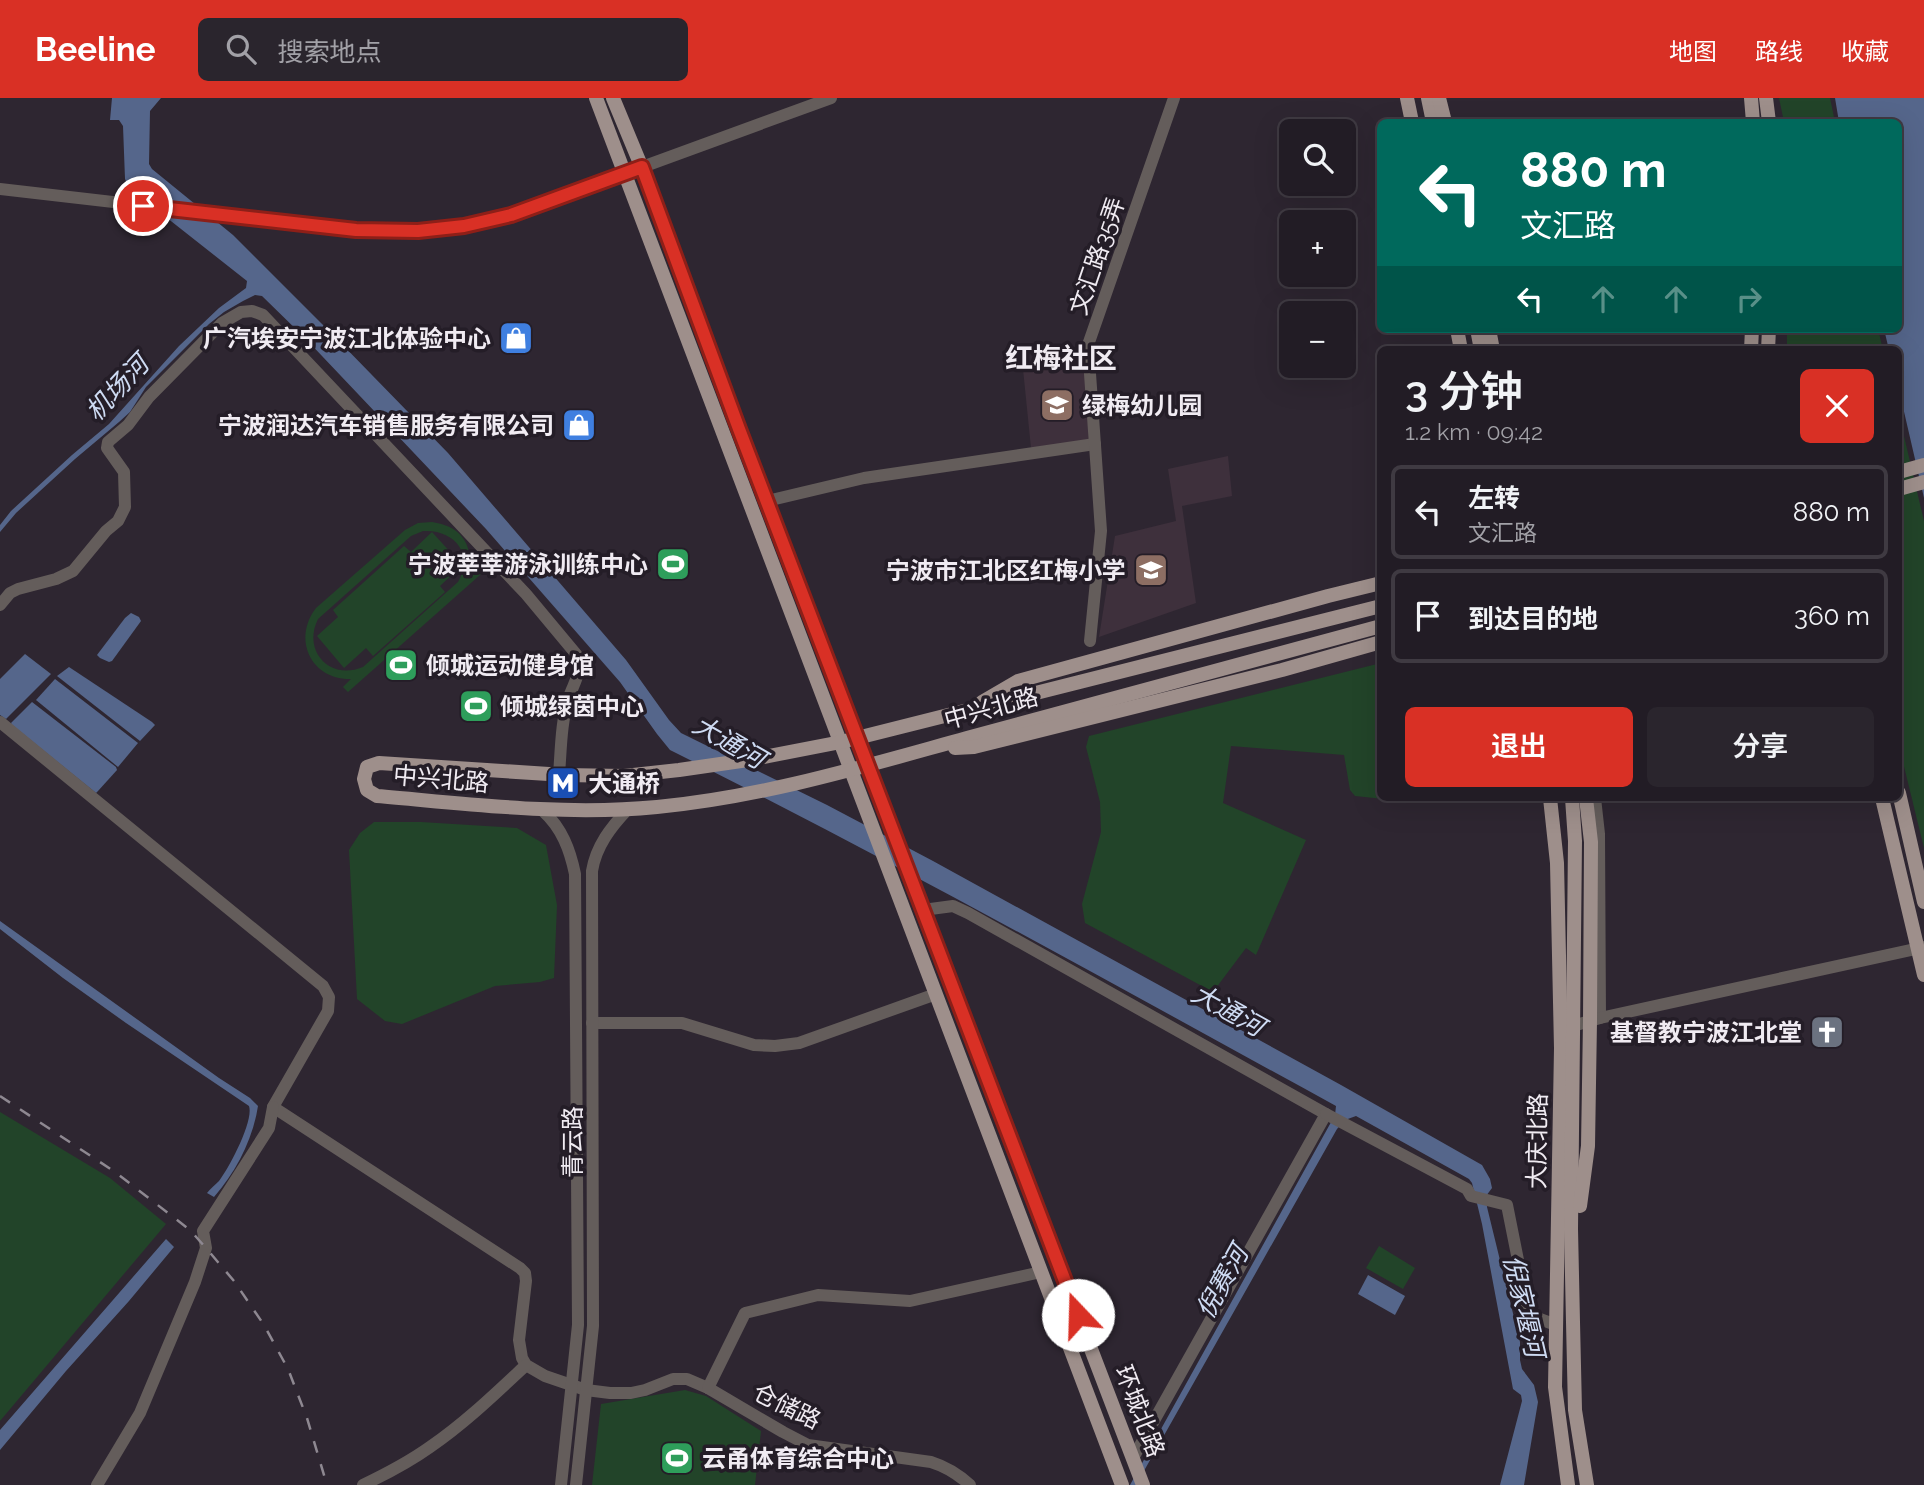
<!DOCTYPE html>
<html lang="zh">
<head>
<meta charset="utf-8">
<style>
  :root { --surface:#221c25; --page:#2a252d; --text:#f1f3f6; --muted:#a2a1a7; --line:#3f3a42; --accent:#d93025 }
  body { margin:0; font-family:Raleway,"Noto Sans SC",sans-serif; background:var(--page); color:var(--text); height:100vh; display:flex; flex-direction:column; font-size:26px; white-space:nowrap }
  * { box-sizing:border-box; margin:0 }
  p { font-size:23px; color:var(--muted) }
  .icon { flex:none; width:38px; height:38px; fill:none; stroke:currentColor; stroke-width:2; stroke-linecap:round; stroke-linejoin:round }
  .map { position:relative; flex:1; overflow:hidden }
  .drawer { position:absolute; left:1377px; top:248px; width:525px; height:455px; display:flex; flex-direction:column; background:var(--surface); border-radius:10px; box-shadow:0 7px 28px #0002,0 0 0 2px var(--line) }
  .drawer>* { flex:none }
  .banner { position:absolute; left:1377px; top:21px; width:525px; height:214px; border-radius:10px; box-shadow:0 7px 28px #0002,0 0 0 2px var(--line); background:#00695c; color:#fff; overflow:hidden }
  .tools { position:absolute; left:1279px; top:21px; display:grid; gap:14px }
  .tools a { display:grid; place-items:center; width:77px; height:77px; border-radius:10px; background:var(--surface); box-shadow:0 7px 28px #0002,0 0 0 2px var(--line); font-size:35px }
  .pin { position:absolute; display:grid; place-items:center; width:60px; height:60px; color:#fff; margin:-30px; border:4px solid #fff; border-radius:50%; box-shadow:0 2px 7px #0007 }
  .me { position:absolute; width:77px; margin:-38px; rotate:339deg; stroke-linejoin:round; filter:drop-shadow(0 0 5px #0008) }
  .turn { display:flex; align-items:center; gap:24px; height:147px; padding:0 28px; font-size:32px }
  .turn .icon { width:91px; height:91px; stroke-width:2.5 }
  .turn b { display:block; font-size:49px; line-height:60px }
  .lanes { display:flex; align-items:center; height:66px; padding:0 28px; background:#0003; justify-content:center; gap:35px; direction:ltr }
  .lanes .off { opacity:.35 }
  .round { display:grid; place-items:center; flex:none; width:74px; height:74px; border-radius:10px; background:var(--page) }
  .overview { display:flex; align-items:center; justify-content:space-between; height:119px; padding:0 28px }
  h1 { font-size:42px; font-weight:600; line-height:52px }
  .action { display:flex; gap:14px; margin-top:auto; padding:14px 28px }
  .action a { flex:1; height:80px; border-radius:10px; background:var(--accent); color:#fff; font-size:28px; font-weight:600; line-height:80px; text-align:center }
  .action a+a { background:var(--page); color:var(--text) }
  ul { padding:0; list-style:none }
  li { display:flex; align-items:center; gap:21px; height:94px; margin:0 14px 10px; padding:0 14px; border:4px solid var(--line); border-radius:10px }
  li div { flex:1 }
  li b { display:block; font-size:26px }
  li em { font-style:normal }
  header { display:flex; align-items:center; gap:42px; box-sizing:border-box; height:98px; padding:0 35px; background:var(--accent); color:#fff }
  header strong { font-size:33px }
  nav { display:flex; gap:38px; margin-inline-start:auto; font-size:24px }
  .search { width:490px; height:63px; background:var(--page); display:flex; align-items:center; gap:18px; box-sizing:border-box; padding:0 24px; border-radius:10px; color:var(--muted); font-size:26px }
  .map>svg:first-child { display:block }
  .education { fill:#3e303c }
  .green { fill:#224429; fill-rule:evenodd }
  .water { fill:#55668b }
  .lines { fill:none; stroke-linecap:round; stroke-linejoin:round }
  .minor { stroke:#645d5b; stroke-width:12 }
  .major { stroke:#9e8f8b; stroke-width:14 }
  .rail { stroke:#8e8891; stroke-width:2.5; stroke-dasharray:12 12; stroke-linecap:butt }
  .route-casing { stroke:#8d1f18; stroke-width:18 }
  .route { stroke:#d93025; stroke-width:12 }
  .labels { text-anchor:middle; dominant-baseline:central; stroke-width:7; stroke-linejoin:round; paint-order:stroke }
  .street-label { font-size:24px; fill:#f0ebf2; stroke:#241d27 }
  .poi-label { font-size:24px; font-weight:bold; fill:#f0ebf2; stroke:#241d27; text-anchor:end }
  .water-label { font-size:26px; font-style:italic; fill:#cedbf3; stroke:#241d27 }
  .quarter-label { font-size:28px; font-weight:bold; fill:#f0ebf2; stroke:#241d27 }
</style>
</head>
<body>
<header>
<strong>Beeline</strong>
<div class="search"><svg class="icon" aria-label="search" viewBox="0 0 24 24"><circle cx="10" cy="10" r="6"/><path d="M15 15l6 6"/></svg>搜索地点</div>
<nav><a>地图</a><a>路线</a><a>收藏</a></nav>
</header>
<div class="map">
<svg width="1924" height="1387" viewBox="0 0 1924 1387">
  <rect width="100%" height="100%" fill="#2e2631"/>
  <!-- education -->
  <g class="education">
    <path d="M1084,262L1089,342L1031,350L1023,271Z"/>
    <path d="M1228,358L1232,398L1182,408L1196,505L1099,539L1115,438L1176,423L1168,371Z"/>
  </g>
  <!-- green -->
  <g class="green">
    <path d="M1779,0H1830L1835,24H1784Z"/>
    <path d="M1787,231H1878L1883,252H1787Z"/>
    <path d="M1899,317L1924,423V750L1899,648Z"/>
    <path d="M432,424C459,428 472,443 470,472L482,461L489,469L348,594L343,589L351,581C311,582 292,541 316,510L405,432L418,425ZM423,433C454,431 475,456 458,484L363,569C330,583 302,553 318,521L411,438Z"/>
    <path d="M432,434L462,467L440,488L445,494L373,558L366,550L344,570L317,538L338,519L333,512L404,448L411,454Z"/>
    <path d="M1381,565V700L1384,701L1355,698L1350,692L1344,657L1231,648L1223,705L1306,742L1256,857L1246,850L1213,894L1085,825L1082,806L1101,734L1100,704L1086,649L1089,638Z"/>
    <path d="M374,724H421L517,730L546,747L557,807L554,880L540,884L495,888L402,926L385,923L357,901L349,752L360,735Z"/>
    <path d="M0,1014L110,1080L166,1126L0,1323Z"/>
    <path d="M1379,1148L1415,1170L1403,1191L1366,1170Z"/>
    <path d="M685,1292L706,1298L761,1333L755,1387H592L601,1306Z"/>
  </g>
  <!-- water -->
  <g class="water">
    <path d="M112,0H161L150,13L149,66L152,71L233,137L333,237L448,355L626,562L669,622L681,635L827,707L933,763L1341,987L1482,1067L1490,1081L1492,1090L1486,1098L1487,1109L1520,1244V1262L1522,1271L1534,1287L1538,1304L1524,1387H1500L1522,1303L1521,1297L1513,1291L1482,1126L1472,1085L1469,1081L1356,1018L1345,1022L1337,1031L1136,1387H1130L1335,1017L1336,1008C1115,887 895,764 670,652L657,636L620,584L486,431L304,239L262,198L255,197L243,203L224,214L209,226L146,289L130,314L119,324L75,361L16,415L0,434V427L11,413L72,357L109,326L179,248L219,210L246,190L247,183L129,90L125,81L123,28L119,22H110Z"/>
    <path d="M1835,0H1924V400L1899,292V252H1889L1884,231H1899V24H1839Z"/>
    <path d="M131,515L139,519L141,523L112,563L109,564L100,560L97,557L125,520Z"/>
    <path d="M25,556L51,576L6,621L0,617V581Z"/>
    <path d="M69,569L152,624L155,627L140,643L57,578Z"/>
    <path d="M55,581L138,645L118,669L36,602Z"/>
    <path d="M32,604L116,669L117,672L98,693L96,695L12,627L11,625Z"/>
    <path d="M0,823L219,980L250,1000L258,1008C253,1041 236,1074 214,1099L207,1095C210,1091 215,1087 219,1083C229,1070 254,1023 249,1008L126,925L63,880L0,831Z"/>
    <path d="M166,1141L174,1149L129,1203L66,1273L0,1352V1332Z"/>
    <path d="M1368,1177L1405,1198L1395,1217L1358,1196Z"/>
  </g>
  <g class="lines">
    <!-- minor -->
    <g class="minor">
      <path d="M0,91L356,132L419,133L463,128L511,117L831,0"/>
      <path d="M767,403L864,380L1095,346"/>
      <path d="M0,507L10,495L18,491L56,481L73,473L106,433L118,423L125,409L124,374L107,350L108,344L128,327L149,299L222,225L241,214L252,213L263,217L526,496L576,556C584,572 574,584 569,599C561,623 561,651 559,677"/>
      <path d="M1090,543L1101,433L1088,247L1174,0"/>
      <path d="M0,624L323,888L329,899L328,913L273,1009L520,1170L525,1175L526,1183L519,1242L522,1260L526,1267L545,1278L586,1292L610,1295H631L645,1292L673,1281H687L708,1290L783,1334L808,1347L931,1364C947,1369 958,1376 970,1387"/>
      <path d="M1595,700L1599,736L1600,920"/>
      <path d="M543,713C562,730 570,752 575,776L578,1227L561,1387"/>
      <path d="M923,812L953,808L968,815L1326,1016L1133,1360"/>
      <path d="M592,925H682L754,947L775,948L799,945L936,896"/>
      <path d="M1566,930L1600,920L1924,849"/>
      <path d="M1326,1016L1467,1091L1471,1098L1507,1107L1529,1217L1556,1227"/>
      <path d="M708,1290L745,1215L818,1197L910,1203L1041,1174"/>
      <path d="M97,1387L140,1315L195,1184L206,1150L203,1133L269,1030L273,1009"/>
      <path d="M363,1387C386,1376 409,1364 430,1349C465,1325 496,1295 526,1267"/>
      <path d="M576,1387L593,1228L592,773C596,748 611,729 628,711"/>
    </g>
    <!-- major -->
    <g class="major">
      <path d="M596,0L1122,1387"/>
      <path d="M613,0L642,70L730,307L1143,1387"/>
      <path d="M1407,0L1412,24"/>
      <path d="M1428,0L1433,24"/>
      <path d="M1439,0L1445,24"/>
      <path d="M1751,0L1753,24"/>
      <path d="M1766,0L1769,24"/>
      <path d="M1457,231L1461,252"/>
      <path d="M1477,231L1481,252"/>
      <path d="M1489,231L1493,252"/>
      <path d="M1751,252L1752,231"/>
      <path d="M1768,252L1769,231"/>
      <path d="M1899,374L1924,367"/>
      <path d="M1899,391L1924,384"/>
      <path d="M1381,508L841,644L748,662L679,672L624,678L564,677L379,665L367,669L364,681L367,692L377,698C471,706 563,718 657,709C763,699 865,668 967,640C1105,603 1243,565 1381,528"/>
      <path d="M982,604L1018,583L1328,498L1381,485"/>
      <path d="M955,650L974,649L1282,572L1381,544"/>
      <path d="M1899,695L1924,804"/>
      <path d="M1550,700L1557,765L1561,950L1555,1289L1568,1387"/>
      <path d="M1572,700L1575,743L1571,1131L1573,1224L1575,1312L1587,1387"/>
      <path d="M1882,700L1924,877"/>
      <path d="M1580,1108L1588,1048L1590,923L1591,744L1586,700"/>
    </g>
    <!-- rail -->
    <path class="rail" d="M0,998L115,1074L190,1132L206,1150L234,1183L264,1227L288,1271L307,1320L327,1387"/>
  </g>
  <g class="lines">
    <!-- route casing -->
    <g class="route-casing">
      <path id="route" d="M143,108L356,132L418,133L464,128L511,117L642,69L739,331L1078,1217"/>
    </g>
    <!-- route -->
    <use href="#route" class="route"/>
  </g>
  <!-- icons -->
  <defs>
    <g id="shop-square" transform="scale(1.75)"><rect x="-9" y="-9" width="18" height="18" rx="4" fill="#3f7fe0" stroke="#241d27"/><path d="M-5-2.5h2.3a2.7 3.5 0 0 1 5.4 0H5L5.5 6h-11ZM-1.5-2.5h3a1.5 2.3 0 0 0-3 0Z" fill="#fff"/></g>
    <g id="school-square" transform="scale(1.75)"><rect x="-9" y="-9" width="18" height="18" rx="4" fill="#8d6e63" stroke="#241d27"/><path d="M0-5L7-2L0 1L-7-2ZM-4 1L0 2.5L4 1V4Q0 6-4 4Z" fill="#fff"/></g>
    <g id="stadium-square" transform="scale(1.75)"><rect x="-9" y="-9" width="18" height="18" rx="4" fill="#2e9e5b" stroke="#241d27"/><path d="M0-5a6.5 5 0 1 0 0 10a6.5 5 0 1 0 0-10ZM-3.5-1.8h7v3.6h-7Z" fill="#fff"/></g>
    <g id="metro-square" transform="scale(1.75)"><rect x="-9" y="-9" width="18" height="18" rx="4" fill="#1a4fb4" stroke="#241d27"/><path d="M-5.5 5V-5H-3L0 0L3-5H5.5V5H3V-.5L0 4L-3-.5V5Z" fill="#fff"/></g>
    <g id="church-square" transform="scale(1.75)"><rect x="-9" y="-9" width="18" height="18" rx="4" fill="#6b7280" stroke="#241d27"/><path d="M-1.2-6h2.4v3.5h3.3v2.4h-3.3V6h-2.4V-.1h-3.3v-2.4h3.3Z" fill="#fff"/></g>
  </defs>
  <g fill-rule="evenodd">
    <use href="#shop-square" x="516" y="240"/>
    <use href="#school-square" x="1057" y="307"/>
    <use href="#shop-square" x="579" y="327"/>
    <use href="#stadium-square" x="673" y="466"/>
    <use href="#school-square" x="1151" y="472"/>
    <use href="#stadium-square" x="401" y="567"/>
    <use href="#stadium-square" x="476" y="608"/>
    <use href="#metro-square" x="563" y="685"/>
    <use href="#church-square" x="1827" y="934"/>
    <use href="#stadium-square" x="677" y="1360"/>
  </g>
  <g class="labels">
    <!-- street labels -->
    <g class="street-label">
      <text transform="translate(1097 158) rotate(-71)">文汇路35弄</text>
      <text transform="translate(991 610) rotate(-15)">中兴北路</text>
      <text transform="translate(441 681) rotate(5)">中兴北路</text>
      <text transform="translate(1537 1043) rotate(-89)">大庆北路</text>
      <text transform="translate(572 1044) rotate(-90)">青云路</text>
      <text transform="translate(787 1308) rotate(26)">仓储路</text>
      <text transform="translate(1140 1313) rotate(69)">环城北路</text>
    </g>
    <!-- poi labels -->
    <g class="poi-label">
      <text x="491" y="240">广汽埃安宁波江北体验中心</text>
      <text x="1082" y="307" text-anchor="start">绿梅幼儿园</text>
      <text x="554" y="327">宁波润达汽车销售服务有限公司</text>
      <text x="648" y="466">宁波莘莘游泳训练中心</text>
      <text x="1126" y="472">宁波市江北区红梅小学</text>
      <text x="426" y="567" text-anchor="start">倾城运动健身馆</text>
      <text x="500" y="608" text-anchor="start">倾城绿茵中心</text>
      <text x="588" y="685" text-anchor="start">大通桥</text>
      <text x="1802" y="934">基督教宁波江北堂</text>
      <text x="702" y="1360" text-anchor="start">云甬体育综合中心</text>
    </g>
    <!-- water labels -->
    <g class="water-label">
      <text transform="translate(117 290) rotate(-47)">机场河</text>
      <text transform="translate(729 644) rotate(30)">大通河</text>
      <text transform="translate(1228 912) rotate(29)">大通河</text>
      <text transform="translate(1222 1184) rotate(-61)">倪赛河</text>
      <text transform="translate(1524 1208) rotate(77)">倪家堰河</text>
    </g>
    <!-- quarter labels -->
    <g class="quarter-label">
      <text x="1061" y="260">红梅社区</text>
    </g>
  </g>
</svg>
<div class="tools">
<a><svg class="icon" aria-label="search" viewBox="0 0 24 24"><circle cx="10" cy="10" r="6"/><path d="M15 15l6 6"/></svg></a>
<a>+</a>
<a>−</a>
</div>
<div class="pin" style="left:143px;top:108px;background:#d93025"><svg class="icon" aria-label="arrive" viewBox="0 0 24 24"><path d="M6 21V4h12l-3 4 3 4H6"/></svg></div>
<svg class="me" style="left:1078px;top:1217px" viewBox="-20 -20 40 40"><circle r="19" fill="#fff"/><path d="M0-13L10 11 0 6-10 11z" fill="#d93025"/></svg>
<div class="banner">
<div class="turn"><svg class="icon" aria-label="left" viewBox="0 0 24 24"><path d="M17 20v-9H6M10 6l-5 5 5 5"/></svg><div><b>880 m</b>文汇路</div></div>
<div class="lanes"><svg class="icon" aria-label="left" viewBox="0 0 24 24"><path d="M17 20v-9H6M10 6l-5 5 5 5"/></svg><svg class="icon off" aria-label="ahead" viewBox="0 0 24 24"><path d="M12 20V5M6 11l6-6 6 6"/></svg><svg class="icon off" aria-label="ahead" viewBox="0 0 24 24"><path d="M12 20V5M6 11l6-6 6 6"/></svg><svg class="icon off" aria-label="right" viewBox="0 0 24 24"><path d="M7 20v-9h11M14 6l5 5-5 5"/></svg></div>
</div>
<section class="drawer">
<div class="overview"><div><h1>3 分钟</h1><p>1.2 km · 09:42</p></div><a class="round" style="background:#d93025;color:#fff"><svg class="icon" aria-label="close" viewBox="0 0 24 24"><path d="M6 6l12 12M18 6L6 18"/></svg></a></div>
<ul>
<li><svg class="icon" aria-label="left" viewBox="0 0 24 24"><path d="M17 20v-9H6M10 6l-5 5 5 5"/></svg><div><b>左转</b><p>文汇路</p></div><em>880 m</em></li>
<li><svg class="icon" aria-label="arrive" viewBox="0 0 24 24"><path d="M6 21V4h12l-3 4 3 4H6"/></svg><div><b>到达目的地</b></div><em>360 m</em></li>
</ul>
<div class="action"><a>退出</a><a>分享</a></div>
</section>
</div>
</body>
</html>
